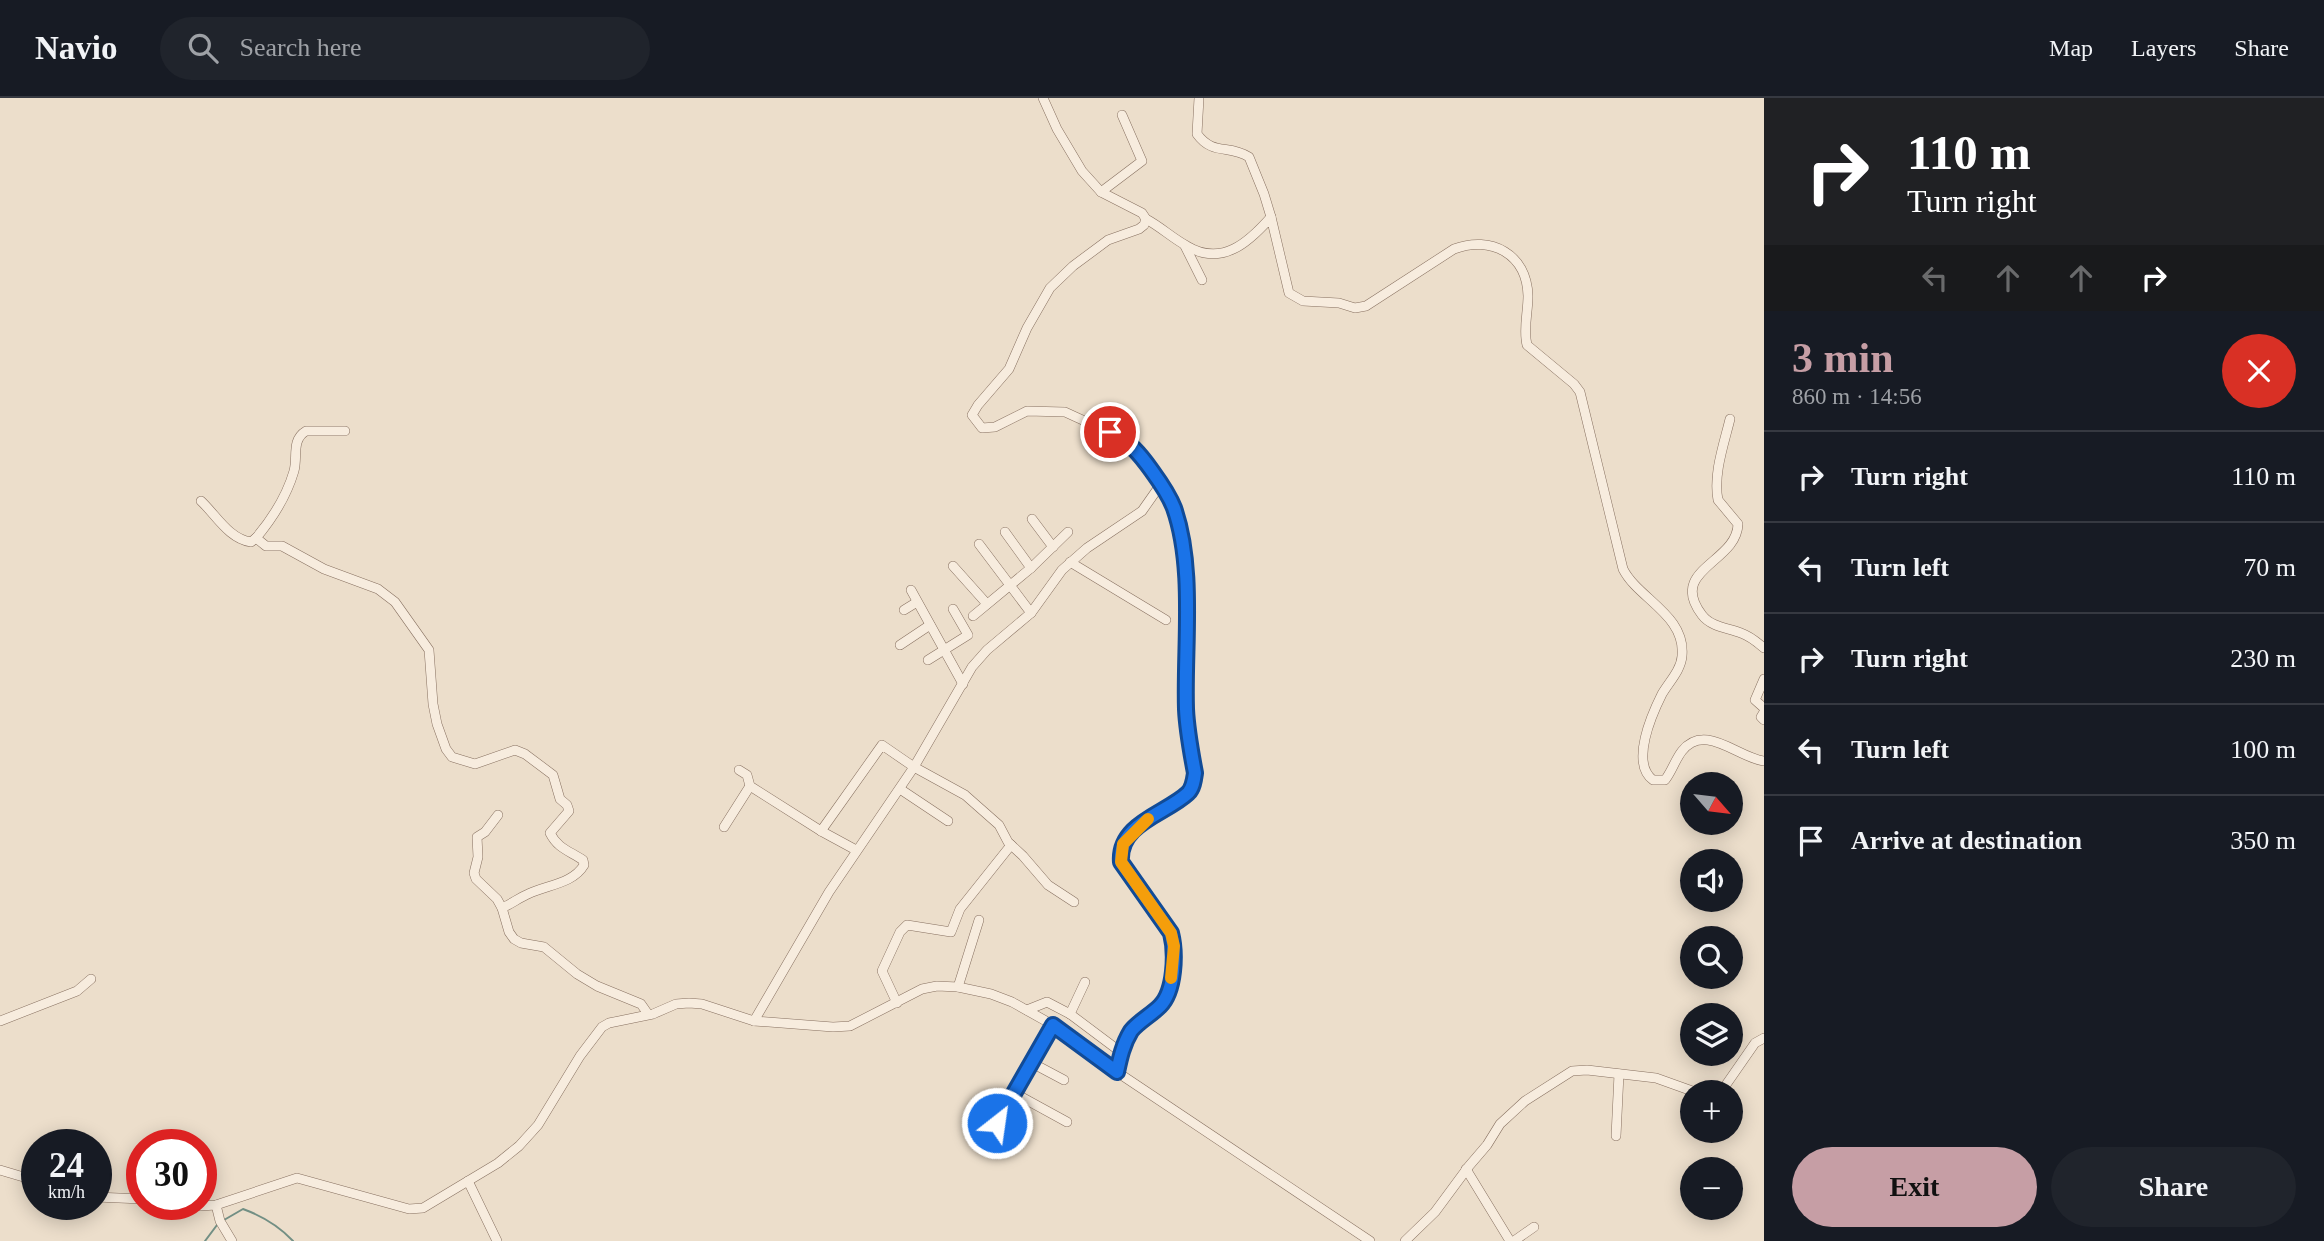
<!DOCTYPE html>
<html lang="en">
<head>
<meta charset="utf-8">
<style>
  :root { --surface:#171b24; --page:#20242c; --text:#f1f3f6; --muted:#9ea1a6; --line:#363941; --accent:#c69ea5 }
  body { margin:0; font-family:Georgia,serif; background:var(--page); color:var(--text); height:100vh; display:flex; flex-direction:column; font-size:26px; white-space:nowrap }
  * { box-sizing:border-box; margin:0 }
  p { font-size:23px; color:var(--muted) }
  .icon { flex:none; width:38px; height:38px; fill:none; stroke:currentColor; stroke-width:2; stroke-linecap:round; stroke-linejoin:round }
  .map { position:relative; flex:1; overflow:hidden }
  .sheet { display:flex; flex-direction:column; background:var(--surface); width:560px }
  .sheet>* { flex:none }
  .top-card { background:#202124; color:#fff; overflow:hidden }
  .needle { width:46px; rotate:118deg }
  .buttons { position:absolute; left:1680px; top:674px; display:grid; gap:14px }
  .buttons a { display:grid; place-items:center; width:63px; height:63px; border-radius:50%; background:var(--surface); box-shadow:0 4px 18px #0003; font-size:35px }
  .speed { position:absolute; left:21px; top:1031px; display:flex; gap:14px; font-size:35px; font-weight:700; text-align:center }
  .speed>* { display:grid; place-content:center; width:91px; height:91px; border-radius:50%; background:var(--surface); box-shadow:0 4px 18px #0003; line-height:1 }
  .speed small { font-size:18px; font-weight:400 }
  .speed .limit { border:10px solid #d22; background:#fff; color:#111 }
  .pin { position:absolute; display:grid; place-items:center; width:60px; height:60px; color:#fff; margin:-30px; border:4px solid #fff; border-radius:50%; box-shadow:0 2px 7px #0007 }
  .me { position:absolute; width:77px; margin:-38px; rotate:30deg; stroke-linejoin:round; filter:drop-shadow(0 0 5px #0008) }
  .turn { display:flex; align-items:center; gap:24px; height:147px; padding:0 28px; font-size:32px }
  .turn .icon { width:91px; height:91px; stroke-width:2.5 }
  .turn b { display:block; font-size:49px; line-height:60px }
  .lanes { display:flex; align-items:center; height:66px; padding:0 28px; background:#0003; justify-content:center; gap:35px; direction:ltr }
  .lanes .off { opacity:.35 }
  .round { display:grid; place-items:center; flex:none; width:74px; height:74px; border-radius:37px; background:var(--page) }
  .headline { display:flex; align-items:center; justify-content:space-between; height:119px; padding:0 28px }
  h1 { font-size:42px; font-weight:700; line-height:52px; color:var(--accent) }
  .primary-button { display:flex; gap:14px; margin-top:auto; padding:14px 28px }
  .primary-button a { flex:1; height:80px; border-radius:42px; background:var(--accent); color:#111; font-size:28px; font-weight:700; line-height:80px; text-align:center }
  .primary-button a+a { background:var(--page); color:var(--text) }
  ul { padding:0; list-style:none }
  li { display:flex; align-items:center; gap:21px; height:91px; padding:0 28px; border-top:2px solid var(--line) }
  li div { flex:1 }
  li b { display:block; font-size:26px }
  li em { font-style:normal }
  header { display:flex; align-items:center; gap:42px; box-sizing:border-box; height:98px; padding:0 35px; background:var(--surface); border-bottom:2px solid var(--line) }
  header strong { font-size:33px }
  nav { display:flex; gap:38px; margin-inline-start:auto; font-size:24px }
  .search { width:490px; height:63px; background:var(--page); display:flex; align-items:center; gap:18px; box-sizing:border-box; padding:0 24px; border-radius:38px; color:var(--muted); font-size:26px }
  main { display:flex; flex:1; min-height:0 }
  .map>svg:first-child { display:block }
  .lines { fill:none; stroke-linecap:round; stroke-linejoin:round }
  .stream { stroke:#728f84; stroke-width:2 }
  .street-casing { stroke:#877060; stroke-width:10 }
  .street { stroke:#f7ecde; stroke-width:9 }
  .route-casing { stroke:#114b97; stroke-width:18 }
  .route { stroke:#1a73e8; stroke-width:12 }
  .slow { stroke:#f59e0b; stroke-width:12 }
</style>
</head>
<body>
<header>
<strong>Navio</strong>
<div class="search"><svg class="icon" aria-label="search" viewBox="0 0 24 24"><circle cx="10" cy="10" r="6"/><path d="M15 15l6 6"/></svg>Search here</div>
<nav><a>Map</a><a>Layers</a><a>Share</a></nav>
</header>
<main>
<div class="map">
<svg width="1764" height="1143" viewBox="0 0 1764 1143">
  <rect width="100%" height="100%" fill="#ecdecb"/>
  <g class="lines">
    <!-- stream -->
    <g class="stream">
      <path d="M224,1122L243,1111C262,1118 279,1128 293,1143"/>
      <path d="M205,1143L217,1127"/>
    </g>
    <!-- street casing -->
    <g class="street-casing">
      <g id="street">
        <path d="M1043,0L1057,31L1082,73L1101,94L1142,115L1146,121L1144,127L1139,131L1108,142L1073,168L1050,190L1027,230L1009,271L978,307L972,317L982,330L995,329L1027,313L1065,314L1126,342L1139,355L1161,386L1173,409L1182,442L1187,523L1186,614L1195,675C1194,682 1193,690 1187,695C1166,717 1118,725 1121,764L1171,835C1176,855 1175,893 1160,908C1151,917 1138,924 1131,933C1123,946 1120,960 1117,974"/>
        <path d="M1199,0L1197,36C1213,58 1229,46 1249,59L1264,96L1271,119"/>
        <path d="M1101,94L1142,63L1122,17"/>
        <path d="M1146,121C1161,129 1172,140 1187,148C1222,169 1249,144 1271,119L1289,195L1303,203L1339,205L1355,210L1366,208L1454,151C1491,137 1527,156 1528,198C1528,215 1523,231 1527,247L1574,286L1580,294L1623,471C1638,501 1686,517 1682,558C1681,572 1669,584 1662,596C1652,616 1630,665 1653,682H1665C1672,673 1675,662 1682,653C1705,624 1738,660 1764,663"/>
        <path d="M1185,148L1202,182"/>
        <path d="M1730,321C1724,346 1713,376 1718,402L1738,426C1737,465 1667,471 1702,517C1711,529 1728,530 1741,535C1750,538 1757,544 1764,550"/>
        <path d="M345,333H306C291,342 298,359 294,373C287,397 272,421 256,440L266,448H282L324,471L378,491L395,504L429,552L433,606L437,626L446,651L452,659L475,666L515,652L525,656L553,677L560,701L567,707L569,713L550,735C558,751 570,753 583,762L584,767C573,786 546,787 528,796C519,800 511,806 502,810"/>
        <path d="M201,403C216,417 229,441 251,444L256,440"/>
        <path d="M1032,421L1053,449"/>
        <path d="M1005,434L1031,470"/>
        <path d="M979,446L1031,515"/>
        <path d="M1070,464L1166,522"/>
        <path d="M953,468L987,506"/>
        <path d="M911,492L963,586"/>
        <path d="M904,512L917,504"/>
        <path d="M973,518L1031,470L1068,434"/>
        <path d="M900,547L930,527"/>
        <path d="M928,562L968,537L953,511"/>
        <path d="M1764,581L1755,602L1764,610"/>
        <path d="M1764,614L1761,619L1764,622"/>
        <path d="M739,672L747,677L750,688L821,733L856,752"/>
        <path d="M900,691L948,723"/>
        <path d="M498,717L485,734L477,739L478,759L474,775L476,781L497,801L502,810L509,834L514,841L521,845L544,849L577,876L597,888L641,906L648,916"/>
        <path d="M724,729L750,688"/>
        <path d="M821,733L882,647L914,669L965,697L999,727L1008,744L1023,758L1048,787L1074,804"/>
        <path d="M1085,884L1070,916L1122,955"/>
        <path d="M958,889L979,822"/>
        <path d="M897,905L882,873L900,834L907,827L951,834L960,811L1011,747"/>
        <path d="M1027,912L1047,904L1070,916"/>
        <path d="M0,923L77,893L91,881"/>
        <path d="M754,923L829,794L914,669L972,569L987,552L1031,515L1062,472L1087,450L1142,413L1161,386"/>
        <path d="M1032,965L1064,982"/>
        <path d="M1721,994L1755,945L1764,940"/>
        <path d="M1014,995L1067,1024"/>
        <path d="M1019,1038L999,1029L997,1022L1053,927"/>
        <path d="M1616,1038L1619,976"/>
        <path d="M1466,1071L1510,1143"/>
        <path d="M0,1072L37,1083"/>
        <path d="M468,1083L497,1143"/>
        <path d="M96,1099L142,1101"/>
        <path d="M187,1106L200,1108L216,1107L297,1080L409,1111L423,1110L498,1065L519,1048L538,1027L580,958L602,929L609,925L653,916L676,906L689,905L702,906L754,923L833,929L850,928L922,891L937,888L958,889L991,896L1012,904L1053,927L1117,974L1370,1143"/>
        <path d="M216,1107L220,1123L232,1143"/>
        <path d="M1405,1143L1435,1114L1469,1068L1487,1047L1500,1026L1525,1003L1572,973L1587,972L1656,980L1695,994"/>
        <path d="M1514,1143L1534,1129"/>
      </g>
    </g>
    <!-- street -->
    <use href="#street" class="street"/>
  </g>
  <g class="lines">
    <!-- route casing -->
    <g class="route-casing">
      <path id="route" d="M997,1025L1053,927L1117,974C1120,960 1123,946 1131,933C1138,924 1151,917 1160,908C1175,893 1176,855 1171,835L1121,764C1118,725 1166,716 1188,695C1193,690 1194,682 1195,675C1191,654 1187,633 1186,611C1184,548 1195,470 1174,410C1169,397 1160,384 1152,373C1140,356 1129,343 1110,334"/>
    </g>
    <!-- route -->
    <use href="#route" class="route"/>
    <!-- slow -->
    <path class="slow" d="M1148,721L1123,746L1121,764L1171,835L1174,848L1171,880"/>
  </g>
</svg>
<div class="buttons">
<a><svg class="needle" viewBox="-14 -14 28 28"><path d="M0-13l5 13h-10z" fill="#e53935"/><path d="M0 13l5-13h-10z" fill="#9ea1a6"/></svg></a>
<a><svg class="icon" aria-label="sound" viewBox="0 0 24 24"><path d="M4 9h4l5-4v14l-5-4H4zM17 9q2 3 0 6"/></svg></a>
<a><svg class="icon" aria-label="search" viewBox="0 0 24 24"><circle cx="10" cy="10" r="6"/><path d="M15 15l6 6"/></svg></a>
<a><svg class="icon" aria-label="layers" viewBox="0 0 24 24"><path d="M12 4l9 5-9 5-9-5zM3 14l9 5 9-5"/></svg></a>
<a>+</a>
<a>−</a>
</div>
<div class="speed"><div>24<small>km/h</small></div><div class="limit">30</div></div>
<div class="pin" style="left:1110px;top:334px;background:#d93025"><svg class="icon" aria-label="arrive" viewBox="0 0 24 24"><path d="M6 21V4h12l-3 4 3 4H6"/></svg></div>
<svg class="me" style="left:997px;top:1025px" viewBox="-20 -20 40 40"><circle r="17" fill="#1a73e8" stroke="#fff" stroke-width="3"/><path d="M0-11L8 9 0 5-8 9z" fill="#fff"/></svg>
</div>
<section class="sheet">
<div class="top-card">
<div class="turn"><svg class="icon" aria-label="right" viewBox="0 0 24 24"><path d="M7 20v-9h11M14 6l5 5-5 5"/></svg><div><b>110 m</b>Turn right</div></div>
<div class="lanes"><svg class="icon off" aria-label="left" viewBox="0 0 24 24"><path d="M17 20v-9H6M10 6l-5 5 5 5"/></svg><svg class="icon off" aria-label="ahead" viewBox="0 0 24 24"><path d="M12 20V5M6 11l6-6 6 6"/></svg><svg class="icon off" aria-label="ahead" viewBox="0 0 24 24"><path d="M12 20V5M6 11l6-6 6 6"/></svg><svg class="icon" aria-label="right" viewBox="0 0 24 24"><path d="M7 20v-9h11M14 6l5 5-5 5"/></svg></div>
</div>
<div class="headline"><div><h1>3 min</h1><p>860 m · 14:56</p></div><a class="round" style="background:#d93025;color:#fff"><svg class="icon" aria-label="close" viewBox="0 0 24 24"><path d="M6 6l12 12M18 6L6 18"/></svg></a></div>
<ul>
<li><svg class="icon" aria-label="right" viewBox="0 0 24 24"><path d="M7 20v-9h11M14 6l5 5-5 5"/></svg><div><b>Turn right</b></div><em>110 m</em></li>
<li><svg class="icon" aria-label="left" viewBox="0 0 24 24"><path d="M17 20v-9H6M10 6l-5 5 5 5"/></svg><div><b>Turn left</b></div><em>70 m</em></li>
<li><svg class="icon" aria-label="right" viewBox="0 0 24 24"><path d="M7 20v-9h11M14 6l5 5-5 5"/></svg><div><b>Turn right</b></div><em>230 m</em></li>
<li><svg class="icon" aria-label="left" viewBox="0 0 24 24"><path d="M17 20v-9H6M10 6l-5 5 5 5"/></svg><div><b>Turn left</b></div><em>100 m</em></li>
<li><svg class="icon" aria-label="arrive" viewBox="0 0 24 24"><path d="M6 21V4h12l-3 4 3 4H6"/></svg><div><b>Arrive at destination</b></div><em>350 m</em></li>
</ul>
<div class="primary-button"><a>Exit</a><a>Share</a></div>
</section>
</main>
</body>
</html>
